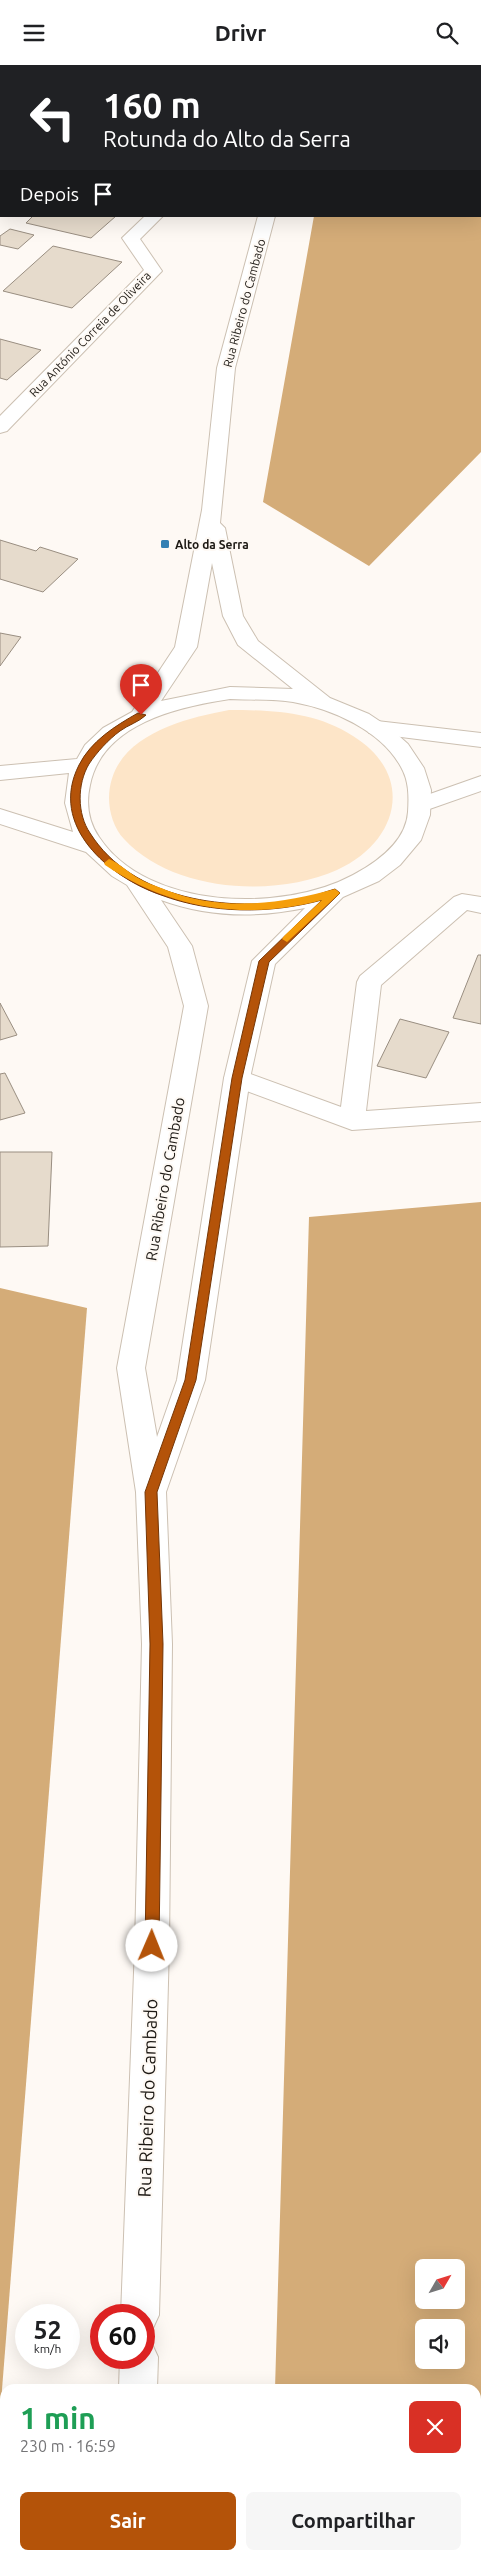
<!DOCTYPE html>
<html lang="pt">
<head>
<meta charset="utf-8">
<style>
  :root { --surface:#fff; --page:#f6f6f6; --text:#202124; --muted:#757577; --accent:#b45309 }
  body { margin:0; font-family:Ubuntu,sans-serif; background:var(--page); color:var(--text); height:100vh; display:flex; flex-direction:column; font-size:19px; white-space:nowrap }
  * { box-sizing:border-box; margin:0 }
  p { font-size:16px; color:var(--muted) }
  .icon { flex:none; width:28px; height:28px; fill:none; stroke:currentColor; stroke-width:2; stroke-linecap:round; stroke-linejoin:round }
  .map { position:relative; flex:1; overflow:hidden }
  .panel { position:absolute; left:0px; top:2319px; width:481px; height:176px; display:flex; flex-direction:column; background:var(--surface); border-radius:15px 15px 0 0; box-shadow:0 5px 20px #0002 }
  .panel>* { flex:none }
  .guide { position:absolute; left:0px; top:0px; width:481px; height:152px; box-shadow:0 5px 20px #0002; background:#202124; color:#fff; overflow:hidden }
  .needle { width:32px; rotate:51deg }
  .buttons { position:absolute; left:415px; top:2194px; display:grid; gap:10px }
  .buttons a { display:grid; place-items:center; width:50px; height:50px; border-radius:8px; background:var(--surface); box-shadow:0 5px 20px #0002; font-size:25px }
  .speed { position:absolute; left:15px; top:2239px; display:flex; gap:10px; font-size:25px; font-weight:700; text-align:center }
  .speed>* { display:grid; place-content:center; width:65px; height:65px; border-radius:50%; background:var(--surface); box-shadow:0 5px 20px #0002; line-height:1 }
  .speed small { font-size:12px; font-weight:400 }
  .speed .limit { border:8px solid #d22; background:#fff; color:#111 }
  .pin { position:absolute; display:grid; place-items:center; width:42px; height:42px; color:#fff; margin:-51px -21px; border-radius:50% 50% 50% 0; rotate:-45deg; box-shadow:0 0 5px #0007 }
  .pin .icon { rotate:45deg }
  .me { position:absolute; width:55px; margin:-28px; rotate:1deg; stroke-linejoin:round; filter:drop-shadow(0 0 4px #0008) }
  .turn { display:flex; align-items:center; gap:18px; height:105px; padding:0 20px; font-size:22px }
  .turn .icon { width:65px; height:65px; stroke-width:2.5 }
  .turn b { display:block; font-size:35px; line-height:42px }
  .then { display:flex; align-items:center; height:48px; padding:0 20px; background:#0003; gap:10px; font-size:19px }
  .round { display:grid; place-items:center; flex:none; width:52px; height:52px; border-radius:8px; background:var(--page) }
  .overview { display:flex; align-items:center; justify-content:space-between; height:85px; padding:0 20px }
  h1 { font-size:30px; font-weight:700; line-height:38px; color:#1e9e55 }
  .action { display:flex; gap:10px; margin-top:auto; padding:10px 20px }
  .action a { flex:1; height:58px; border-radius:8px; background:var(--accent); color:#fff; font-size:20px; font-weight:700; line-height:58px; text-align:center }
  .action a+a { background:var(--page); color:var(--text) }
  header { display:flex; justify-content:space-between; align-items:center; height:65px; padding:0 20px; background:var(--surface); font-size:22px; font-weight:700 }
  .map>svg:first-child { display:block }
  .green { fill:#fde5c8 }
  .forest { fill:#d4ac78; fill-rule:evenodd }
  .building { fill:#e6dbcc; stroke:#998e81 }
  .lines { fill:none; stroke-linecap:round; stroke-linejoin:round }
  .lane-casing { stroke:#ccc0b2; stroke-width:2 }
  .street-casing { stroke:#ccc0b2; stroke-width:2 }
  .secondary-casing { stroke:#ccc0b2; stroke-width:2 }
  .primary-casing { stroke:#ccc0b2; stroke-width:2 }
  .lane { fill:#fff; fill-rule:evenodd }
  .street { fill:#fff; fill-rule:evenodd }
  .secondary { fill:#fff; fill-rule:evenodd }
  .primary { fill:#fff; fill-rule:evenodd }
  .route { fill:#b45309; stroke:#753606 }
  .slow { fill:#f59e0b }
  .poi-dot { fill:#3480b3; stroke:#fef9f4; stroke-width:2 }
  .labels { text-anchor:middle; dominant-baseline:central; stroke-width:4; stroke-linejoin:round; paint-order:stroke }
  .far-street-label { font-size:12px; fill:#1d1914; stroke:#fef9f4 }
  .far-poi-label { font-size:12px; font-weight:bold; fill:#1d1914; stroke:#fef9f4; text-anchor:start }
  .street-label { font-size:15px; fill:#1d1914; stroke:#fef9f4 }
  .near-street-label { font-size:18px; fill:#1d1914; stroke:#fef9f4 }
</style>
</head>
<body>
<header><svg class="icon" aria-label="menu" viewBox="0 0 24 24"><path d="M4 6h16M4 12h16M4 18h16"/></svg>Drivr<svg class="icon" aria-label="search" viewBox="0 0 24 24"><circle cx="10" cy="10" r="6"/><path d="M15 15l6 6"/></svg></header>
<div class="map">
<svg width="481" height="2494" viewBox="0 0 481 2494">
  <rect width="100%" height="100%" fill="#fef9f4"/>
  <!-- green -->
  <path class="green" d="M229,645C272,645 316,647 353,671C416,710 399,777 337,805C274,833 173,827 124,774C114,764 109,747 109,733C110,672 181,654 229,645Z"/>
  <!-- forest -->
  <g class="forest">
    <path d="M349,0H481V387L369,501L263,437L314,151H480V1Z"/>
    <path d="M481,1137V2494H270V2490H476V2324H275L309,1152ZM424,2202H456V2235H424ZM424,2262H456V2295H424Z"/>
    <path d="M0,1223L87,1243L0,2350Z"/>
  </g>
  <!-- building -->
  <g class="building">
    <path d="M1,57V110H0Z"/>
    <path d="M33,151H116L91,173L26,158Z"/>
    <path d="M10,164L34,170L18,184L0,180V171Z"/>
    <path d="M53,181L122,197L72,243L3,226Z"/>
    <path d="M0,274L41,285L7,315L0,313Z"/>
    <path d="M0,475L36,486L40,482L78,494L43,527L0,514Z"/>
    <path d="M0,568L21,572L0,601Z"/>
    <path d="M478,890H481V959L453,953Z"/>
    <path d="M0,938L17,970L0,975Z"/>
    <path d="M400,954L449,967L426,1013L377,1001Z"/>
    <path d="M5,1008L25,1048L0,1055V1009Z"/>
    <path d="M0,1087H52L48,1181L0,1182Z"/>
  </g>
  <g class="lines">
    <!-- lane casing -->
    <g class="lane-casing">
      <path id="lane" d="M462,829L481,832V848L467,845L381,920L366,1046L481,1038V1056L352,1065L228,1019L224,1013L228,1007L237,1004L341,1042L357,917L360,911L454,832Z"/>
    </g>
    <!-- street casing -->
    <g class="street-casing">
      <path id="street" d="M145,151H163L140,174L162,206L7,366L0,368V351L144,205L122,173Z"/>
    </g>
    <!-- secondary casing -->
    <g class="secondary-casing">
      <g id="secondary">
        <path d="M377,656L481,668V682L369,668L366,663L369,658Z"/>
        <path d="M481,711V726L421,747L413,745L410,740L413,735Z"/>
      </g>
    </g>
    <!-- primary casing -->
    <g class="primary-casing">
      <g id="primary">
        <path d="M258,151H275L235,303L220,458L225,463L243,551L258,576L330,633L369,649L390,663L408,679L424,703L431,725L430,750L421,775L400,800L379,816L343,832L275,899L250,1013L205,1315L166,1427L172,1579L169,1881L159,2250L153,2263L144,2267V2250H121L135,1881L142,1579L136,1427L117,1303L184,941L168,882L127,820L112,811L86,787L0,759V744L73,767L65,738L69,708L0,715V701L77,694L85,680L103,663L132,647L175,582L202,445L217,303ZM212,498L223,551L238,580L293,624L230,622L161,636L197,582ZM230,634C251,635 272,634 293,637C332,644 381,665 401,702C409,716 409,731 408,747C406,777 377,797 353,810C283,848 147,845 99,772C88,756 86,738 90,720C102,659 177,642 230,634ZM161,835C207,852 257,853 305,843L252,896L224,1013L177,1315L157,1372L145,1303L208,941L192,881Z"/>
        <path d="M144,2275L152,2279L158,2292L157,2324H119L120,2292H144Z"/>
        <rect x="112" y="2490" width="40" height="4"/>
      </g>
    </g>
    <!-- lane -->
    <use href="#lane" class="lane"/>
    <!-- street -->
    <use href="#street" class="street"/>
    <!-- secondary -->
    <use href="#secondary" class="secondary"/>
    <!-- primary -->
    <use href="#primary" class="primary"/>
  </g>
  <!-- route -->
  <path class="route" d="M138,648L146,650C139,657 128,660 120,666C108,675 97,687 89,699C77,719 77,749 90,768C132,835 230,848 302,834C313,832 324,827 335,824L340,828L269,897L242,1013L196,1315L157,1427L163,1579L159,1881L157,1885L152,1887L147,1885L145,1881L150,1579L145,1427L185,1315L232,1013L259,896L322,835C270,849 212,849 161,830C109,812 48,761 79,700C91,676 115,661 138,648Z"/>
  <!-- slow -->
  <path class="slow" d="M109,794C119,798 128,807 138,813C146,818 157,821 166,825C220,847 281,839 335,824L340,828L287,877L282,874L284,871L322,835C246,856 170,844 105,800L104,798Z"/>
  <!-- markers -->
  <rect class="poi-dot" x="160" y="474" width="10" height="10" rx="2.5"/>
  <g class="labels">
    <!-- far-street labels -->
    <g class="far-street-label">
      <text transform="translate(244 238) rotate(-75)">Rua Ribeiro do Cambado</text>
      <text transform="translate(90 269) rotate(-46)">Rua António Correia de Oliveira</text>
    </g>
    <!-- far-poi labels -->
    <g class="far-poi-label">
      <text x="175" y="479">Alto da Serra</text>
    </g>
    <!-- street labels -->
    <g class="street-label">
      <text transform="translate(165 1114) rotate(-80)">Rua Ribeiro do Cambado</text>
    </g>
    <!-- near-street labels -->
    <g class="near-street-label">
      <text transform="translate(147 2033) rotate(-88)">Rua Ribeiro do Cambado</text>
    </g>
  </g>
</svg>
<div class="buttons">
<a><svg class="needle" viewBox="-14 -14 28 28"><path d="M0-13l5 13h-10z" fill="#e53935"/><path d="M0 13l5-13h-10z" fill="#757577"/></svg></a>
<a><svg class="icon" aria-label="sound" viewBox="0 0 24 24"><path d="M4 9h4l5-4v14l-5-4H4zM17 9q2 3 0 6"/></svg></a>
</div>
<div class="speed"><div>52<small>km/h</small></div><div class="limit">60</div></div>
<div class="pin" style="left:141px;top:650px;background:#d93025"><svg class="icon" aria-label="arrive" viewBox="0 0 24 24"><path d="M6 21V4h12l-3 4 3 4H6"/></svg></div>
<svg class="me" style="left:152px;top:1881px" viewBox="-20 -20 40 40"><circle r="19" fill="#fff"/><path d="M0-13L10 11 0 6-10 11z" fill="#b45309"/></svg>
<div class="guide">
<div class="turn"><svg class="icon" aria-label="left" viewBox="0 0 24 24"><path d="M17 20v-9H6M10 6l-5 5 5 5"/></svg><div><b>160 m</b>Rotunda do Alto da Serra</div></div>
<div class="then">Depois<svg class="icon" aria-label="arrive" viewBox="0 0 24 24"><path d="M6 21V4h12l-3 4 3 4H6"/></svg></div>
</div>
<section class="panel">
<div class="overview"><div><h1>1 min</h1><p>230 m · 16:59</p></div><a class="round" style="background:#d93025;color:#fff"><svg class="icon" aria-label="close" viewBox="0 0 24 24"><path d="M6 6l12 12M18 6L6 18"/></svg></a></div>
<div class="action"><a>Sair</a><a>Compartilhar</a></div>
</section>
</div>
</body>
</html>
